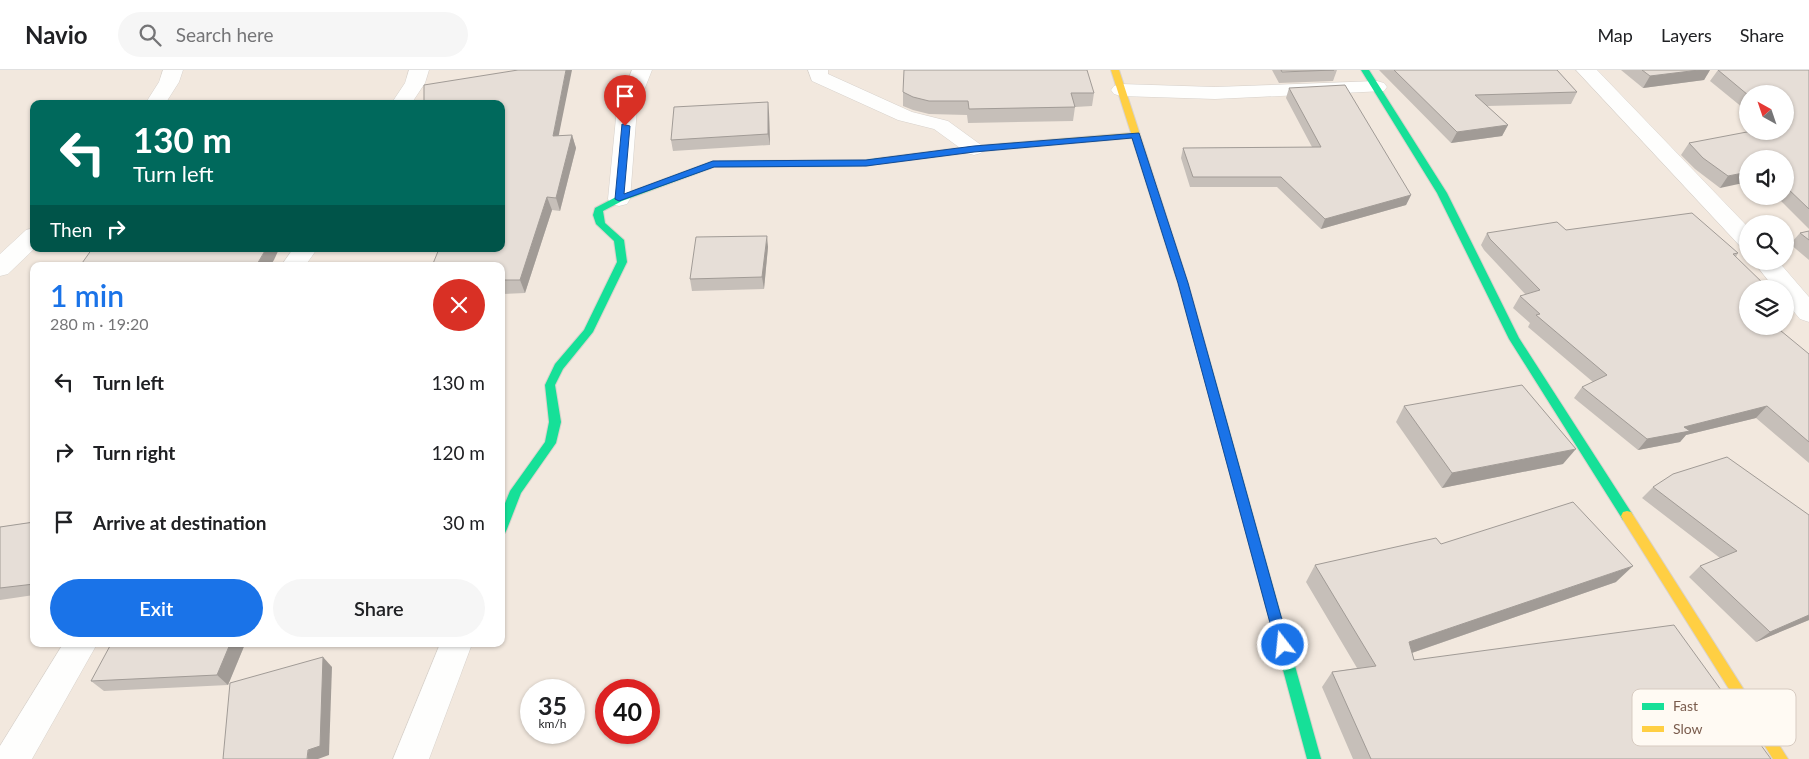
<!DOCTYPE html>
<html lang="en">
<head>
<meta charset="utf-8">
<style>
  :root { --surface:#fff; --page:#f6f6f6; --text:#202124; --muted:#757577; --line:#e0e0e0; --accent:#1a73e8 }
  body { margin:0; font-family:Lato,sans-serif; background:var(--page); color:var(--text); height:100vh; display:flex; flex-direction:column; font-size:19px; white-space:nowrap }
  * { box-sizing:border-box; margin:0 }
  p { font-size:16px; color:var(--muted) }
  .icon { flex:none; width:28px; height:28px; fill:none; stroke:currentColor; stroke-width:2; stroke-linecap:round; stroke-linejoin:round }
  .map { position:relative; flex:1; overflow:hidden }
  .sheet { position:absolute; left:30px; top:192px; width:475px; height:385px; display:flex; flex-direction:column; background:var(--surface); border-radius:10px; box-shadow:0 1px 4px #0004 }
  .sheet>* { flex:none }
  .top-card { position:absolute; left:30px; top:30px; width:475px; height:152px; border-radius:10px; box-shadow:0 1px 4px #0004; background:#00695c; color:#fff; overflow:hidden }
  .needle { width:32px; rotate:320deg }
  .controls { position:absolute; left:1739px; top:15px; display:grid; gap:10px }
  .controls a { display:grid; place-items:center; width:55px; height:55px; border-radius:50%; background:var(--surface); box-shadow:0 1px 4px #0004; font-size:25px }
  .speed { position:absolute; left:520px; top:609px; display:flex; gap:10px; font-size:25px; font-weight:700; text-align:center }
  .speed>* { display:grid; place-content:center; width:65px; height:65px; border-radius:50%; background:var(--surface); box-shadow:0 1px 4px #0004; line-height:1 }
  .speed small { font-size:12px; font-weight:400 }
  .speed .limit { border:8px solid #d22; background:#fff; color:#111 }
  .pin { position:absolute; display:grid; place-items:center; width:42px; height:42px; color:#fff; margin:-51px -21px; border-radius:50% 50% 50% 0; rotate:-45deg; box-shadow:0 0 5px #0007 }
  .pin .icon { rotate:45deg }
  .me { position:absolute; width:55px; margin:-28px; rotate:344deg; stroke-linejoin:round; filter:drop-shadow(0 0 4px #0008) }
  .turn { display:flex; align-items:center; gap:18px; height:105px; padding:0 20px; font-size:22px }
  .turn .icon { width:65px; height:65px; stroke-width:2.5 }
  .turn b { display:block; font-size:35px; line-height:42px }
  .then { display:flex; align-items:center; height:48px; padding:0 20px; background:#0003; gap:10px; font-size:19px }
  .round { display:grid; place-items:center; flex:none; width:52px; height:52px; border-radius:26px; background:var(--page) }
  .headline { display:flex; align-items:center; justify-content:space-between; height:85px; padding:0 20px }
  h1 { font-size:30px; font-weight:600; line-height:38px; color:var(--accent) }
  .button { display:flex; gap:10px; margin-top:auto; padding:10px 20px }
  .button a { flex:1; height:58px; border-radius:30px; background:var(--accent); color:#fff; font-size:20px; font-weight:600; line-height:58px; text-align:center }
  .button a+a { background:var(--page); color:var(--text) }
  ul { padding:0; list-style:none }
  li { display:flex; align-items:center; gap:15px; height:70px; padding:0 20px }
  li div { flex:1 }
  li b { display:block; font-size:19px }
  li em { font-style:normal }
  header { display:flex; align-items:center; gap:30px; box-sizing:border-box; height:70px; padding:0 25px; background:var(--surface); border-bottom:1px solid var(--line) }
  header strong { font-size:24px }
  nav { display:flex; gap:28px; margin-inline-start:auto; font-size:18px }
  .search { width:350px; height:45px; background:var(--page); display:flex; align-items:center; gap:12px; box-sizing:border-box; padding:0 18px; border-radius:28px; color:var(--muted); font-size:19px }
  .map>svg:first-child { display:block }
  .residential { fill:#f2e8de; fill-rule:evenodd }
  .lines { fill:none; stroke-linecap:round; stroke-linejoin:round }
  .street-casing { stroke:#d7d1cb; stroke-width:1 }
  .fast-casing { stroke:#d9d2cb; stroke-width:2 }
  .slow-casing { stroke:#d9d2cb; stroke-width:2 }
  .street { fill:#fefefd; fill-rule:evenodd }
  .fast { fill:#16e098; fill-rule:evenodd }
  .slow { fill:#ffcf43; fill-rule:evenodd }
  .wall { fill:#c6bfb9 }
  .shaded-wall { fill:#a19b96 }
  .building { fill:#e6ded7; stroke:#a19b96 }
  .route { fill:#1a73e8; stroke:#114b97 }
  .key { fill:#fffaf3; stroke:#d7cbc1; stroke-width:1 }
  .key-label { font-size:14px; fill:#7a5c4d }
</style>
</head>
<body>
<header>
<strong>Navio</strong>
<div class="search"><svg class="icon" aria-label="search" viewBox="0 0 24 24"><circle cx="10" cy="10" r="6"/><path d="M15 15l6 6"/></svg>Search here</div>
<nav><a>Map</a><a>Layers</a><a>Share</a></nav>
</header>
<div class="map">
<svg width="1809" height="689" viewBox="0 0 1809 689">
  <rect width="100%" height="100%" fill="#f9f5f0"/>
  <!-- residential -->
  <path class="residential" d="M0,0H1809V689H0ZM1748,24H1785V61H1748ZM34,34H501V179H34ZM1748,89H1785V126H1748ZM1748,154H1785V191H1748ZM34,196H501V574H34ZM1748,219H1785V256H1748ZM531,620H574V662H531ZM606,620H649V662H606Z"/>
  <g class="lines">
    <!-- street casing -->
    <g class="street-casing">
      <g id="street">
        <path d="M163,0H183L179,12L165,34H145L159,12Z"/>
        <path d="M409,0H429L425,13L411,34H391L405,13Z"/>
        <path d="M632,0H652L637,38L630,129L627,134L619,136L611,134L608,129L617,38Z"/>
        <path d="M808,0H828V4L912,42L948,51L981,75L985,79L981,83L974,85L967,83L934,59L898,50L812,11Z"/>
        <path d="M1576,0H1597L1748,157V178L1740,176Z"/>
        <path d="M1377,11L1384,13L1387,17L1384,21L1215,29L1121,26L1114,24L1111,20L1114,16L1121,14L1215,17Z"/>
        <path d="M34,158V179L8,204L0,206V184L26,160Z"/>
        <path d="M293,179H317L305,196H281Z"/>
        <path d="M1753,191H1778L1809,227V252L1800,249L1785,231V219H1775Z"/>
        <path d="M63,574H97L32,689H0V676Z"/>
        <path d="M440,574H472L429,689H393Z"/>
      </g>
    </g>
    <!-- fast casing -->
    <g class="fast-casing">
      <g id="fast">
        <path d="M1361,0H1369L1447,123L1519,268L1631,442L1633,446L1631,450L1627,451L1623,450L1509,269L1437,123Z"/>
        <path d="M880,88L883,89V93L866,96L714,97L622,131L603,141L605,153L624,170L627,192L593,262L563,299L555,315L561,352L556,373L521,423L507,459L505,463L501,464V443L510,421L545,372L549,352L545,315L555,294L584,260L617,192L614,171L596,154L593,145L595,138L616,127L713,91L866,90Z"/>
        <path d="M1202,277L1207,281L1321,689H1307L1197,281Z"/>
      </g>
    </g>
    <!-- slow casing -->
    <g class="slow-casing">
      <g id="slow">
        <path d="M1111,0H1119L1188,213L1207,281L1206,284L1202,285L1197,281L1178,213L1132,68L974,82L880,94L876,91L880,88L974,76L1131,63Z"/>
        <path d="M1627,441L1631,442L1788,689H1773L1623,450L1621,446L1623,442Z"/>
      </g>
    </g>
    <!-- street -->
    <use href="#street" class="street"/>
    <!-- fast -->
    <use href="#fast" class="fast"/>
    <!-- slow -->
    <use href="#slow" class="slow"/>
  </g>
  <!-- wall -->
  <g class="wall">
    <path d="M1272,0H1337L1333,11L1279,13Z"/>
    <path d="M1379,0H1557L1577,22L1571,34L1487,36L1508,55L1502,66L1451,73Z"/>
    <path d="M1621,0H1710L1704,10L1643,18Z"/>
    <path d="M1718,0H1809V159L1776,126H1785V89L1720,118L1695,99L1681,85L1689,73L1785,61V24H1748V42L1710,11Z"/>
    <path d="M1289,18L1411,125L1406,135L1321,159L1277,117H1190L1181,88L1183,78L1312,77L1286,28Z"/>
    <path d="M903,22L1094,23L1092,36L1075,37L1073,51L968,53L967,45L929,44L913,40L903,36Z"/>
    <path d="M769,43L770,75L673,81L671,70Z"/>
    <path d="M572,65L576,78L560,141L552,140L525,223L501,224V179L559,66Z"/>
    <path d="M1566,160L1738,183L1736,187L1748,256L1809,284V393L1756,348L1686,365L1680,372L1638,380L1574,328L1582,317L1593,312L1528,257L1530,253L1513,238L1520,226L1526,225L1484,180L1481,175L1487,163Z"/>
    <path d="M1809,161V190L1790,174L1800,163Z"/>
    <path d="M768,177L764,219L692,221L690,209Z"/>
    <path d="M1785,234L1793,242L1785,250Z"/>
    <path d="M1404,336L1563,394L1442,418L1396,352Z"/>
    <path d="M1653,417L1809,445V550L1756,572L1689,507L1700,496L1720,488L1642,428Z"/>
    <path d="M34,452V525L0,530V457Z"/>
    <path d="M1441,474L1616,512L1412,583L1414,590L1771,689H1353L1322,617L1332,602L1357,598L1306,512L1315,495Z"/>
    <path d="M245,574L228,615L104,621L91,611Z"/>
  </g>
  <!-- shaded-wall -->
  <g class="shaded-wall">
    <path d="M566,0H572L556,79L553,66Z"/>
    <path d="M1699,0H1710L1704,10L1643,18L1650,6Z"/>
    <path d="M768,32L769,43L770,75L768,64Z"/>
    <path d="M1508,55L1502,66L1451,73L1457,62Z"/>
    <path d="M572,65L576,78L560,141L556,128Z"/>
    <path d="M1748,102V112L1720,118L1728,106Z"/>
    <path d="M1411,125L1406,135L1321,159L1325,149Z"/>
    <path d="M547,127L552,140L525,223L520,210Z"/>
    <path d="M767,166L768,177L764,219L762,207Z"/>
    <path d="M266,179H279L274,190L270,196H256Z"/>
    <path d="M1767,336L1756,348L1686,365L1680,372L1638,380L1647,369L1684,357Z"/>
    <path d="M1576,379L1563,394L1442,418L1452,403Z"/>
    <path d="M1633,496L1616,512L1397,588L1409,572Z"/>
    <path d="M1809,545V550L1756,572L1770,562Z"/>
    <path d="M230,574H245L228,615L217,605Z"/>
    <path d="M323,587L332,597L329,685L318,689H307Z"/>
  </g>
  <!-- building -->
  <g class="building">
    <path d="M518,0H566L553,66L572,65L556,128L547,127L520,210H501V196H432L439,179H501V34H424V15Z"/>
    <path d="M904,0H1087L1094,23H1071L1075,37L969,39L968,31H929L913,27L903,22Z"/>
    <path d="M1281,0H1334L1282,2Z"/>
    <path d="M1394,0H1557L1577,22L1475,25L1508,55L1457,62Z"/>
    <path d="M1642,0H1699L1650,6Z"/>
    <path d="M1718,0H1809V139L1785,116V89H1748V102L1728,106L1703,88L1689,73L1752,61H1785V24H1748V25Z"/>
    <path d="M1345,15L1411,125L1325,149L1281,107H1193L1183,78L1321,77L1289,18Z"/>
    <path d="M768,32V64L671,70L674,37Z"/>
    <path d="M1692,143L1738,183L1733,184L1769,219H1748V256H1775L1809,284V372L1767,336L1684,357L1690,361L1647,369L1582,317L1607,305L1536,245L1540,244L1520,226L1540,220L1490,169L1487,163L1557,152L1566,160Z"/>
    <path d="M1809,161V170L1800,163Z"/>
    <path d="M767,166L762,207L690,209L696,167Z"/>
    <path d="M92,179H266L256,196H80Z"/>
    <path d="M1785,234L1793,242H1785Z"/>
    <path d="M1522,315L1576,379L1452,403L1404,336Z"/>
    <path d="M1727,387L1809,445V545L1770,562L1700,496L1737,481L1653,417L1673,404Z"/>
    <path d="M1573,432L1633,496L1409,572L1414,590L1674,555L1771,689H1371L1332,602L1376,596L1315,495L1436,468L1441,474Z"/>
    <path d="M34,452V514L0,518V457Z"/>
    <path d="M111,574H230L217,605L91,611Z"/>
    <path d="M323,587L320,676L308,680L307,689H223L230,613Z"/>
  </g>
  <!-- route -->
  <path class="route" d="M622,54L630,56L624,124L713,91L866,90L974,76L1139,63L1188,213L1289,575L1287,579L1283,581L1278,579L1276,575L1178,213L1132,68L974,82L866,96L714,97L619,131L615,129Z"/>
  <!-- legend -->
  <rect x="1632" y="619" width="164" height="57" rx="8" class="key"/>
  <rect x="1642" y="633" width="22" height="7" fill="#16e098"/>
  <rect x="1642" y="656" width="22" height="6" fill="#ffcf43"/>
  <g class="key-label">
    <text x="1673" y="641">Fast</text>
    <text x="1673" y="664">Slow</text>
  </g>
</svg>
<div class="controls">
<a><svg class="needle" viewBox="-14 -14 28 28"><path d="M0-13l5 13h-10z" fill="#e53935"/><path d="M0 13l5-13h-10z" fill="#757577"/></svg></a>
<a><svg class="icon" aria-label="sound" viewBox="0 0 24 24"><path d="M4 9h4l5-4v14l-5-4H4zM17 9q2 3 0 6"/></svg></a>
<a><svg class="icon" aria-label="search" viewBox="0 0 24 24"><circle cx="10" cy="10" r="6"/><path d="M15 15l6 6"/></svg></a>
<a><svg class="icon" aria-label="layers" viewBox="0 0 24 24"><path d="M12 4l9 5-9 5-9-5zM3 14l9 5 9-5"/></svg></a>
</div>
<div class="speed"><div>35<small>km/h</small></div><div class="limit">40</div></div>
<div class="pin" style="left:625px;top:56px;background:#d93025"><svg class="icon" aria-label="arrive" viewBox="0 0 24 24"><path d="M6 21V4h12l-3 4 3 4H6"/></svg></div>
<svg class="me" style="left:1283px;top:575px" viewBox="-20 -20 40 40"><circle r="17" fill="#1a73e8" stroke="#fff" stroke-width="3"/><path d="M0-11L8 9 0 5-8 9z" fill="#fff"/></svg>
<div class="top-card">
<div class="turn"><svg class="icon" aria-label="left" viewBox="0 0 24 24"><path d="M17 20v-9H6M10 6l-5 5 5 5"/></svg><div><b>130 m</b>Turn left</div></div>
<div class="then">Then<svg class="icon" aria-label="right" viewBox="0 0 24 24"><path d="M7 20v-9h11M14 6l5 5-5 5"/></svg></div>
</div>
<section class="sheet">
<div class="headline"><div><h1>1 min</h1><p>280 m · 19:20</p></div><a class="round" style="background:#d93025;color:#fff"><svg class="icon" aria-label="close" viewBox="0 0 24 24"><path d="M6 6l12 12M18 6L6 18"/></svg></a></div>
<ul>
<li><svg class="icon" aria-label="left" viewBox="0 0 24 24"><path d="M17 20v-9H6M10 6l-5 5 5 5"/></svg><div><b>Turn left</b></div><em>130 m</em></li>
<li><svg class="icon" aria-label="right" viewBox="0 0 24 24"><path d="M7 20v-9h11M14 6l5 5-5 5"/></svg><div><b>Turn right</b></div><em>120 m</em></li>
<li><svg class="icon" aria-label="arrive" viewBox="0 0 24 24"><path d="M6 21V4h12l-3 4 3 4H6"/></svg><div><b>Arrive at destination</b></div><em>30 m</em></li>
</ul>
<div class="button"><a>Exit</a><a>Share</a></div>
</section>
</div>
</body>
</html>
